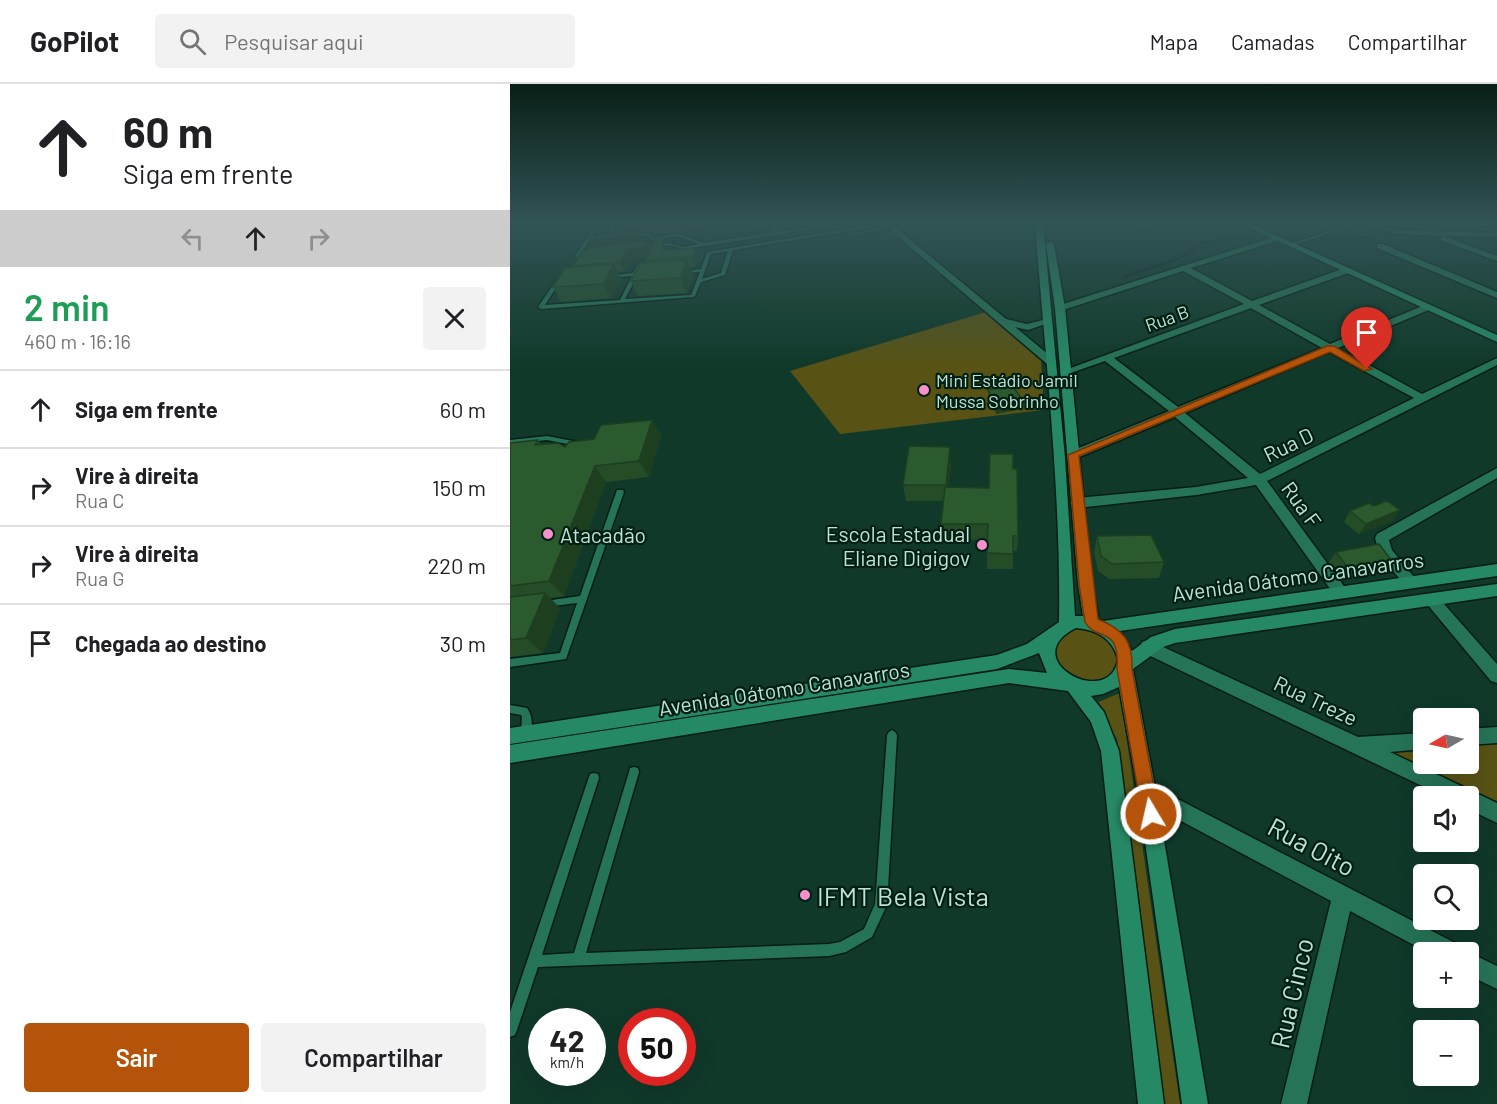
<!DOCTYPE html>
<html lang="pt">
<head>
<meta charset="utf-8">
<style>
  :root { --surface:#fff; --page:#f2f2f2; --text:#202124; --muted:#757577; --line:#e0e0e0; --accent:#b45309 }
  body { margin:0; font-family:Barlow,sans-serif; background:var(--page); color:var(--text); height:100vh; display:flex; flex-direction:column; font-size:22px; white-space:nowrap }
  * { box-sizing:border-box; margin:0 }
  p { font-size:20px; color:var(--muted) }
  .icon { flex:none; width:33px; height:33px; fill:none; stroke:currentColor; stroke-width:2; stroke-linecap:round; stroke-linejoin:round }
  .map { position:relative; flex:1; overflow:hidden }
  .panel { display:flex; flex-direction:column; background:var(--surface); width:510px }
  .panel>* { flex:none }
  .top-card { background:#fff; color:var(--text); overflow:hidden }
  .needle { width:39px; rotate:261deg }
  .fabs { position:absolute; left:903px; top:624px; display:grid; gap:12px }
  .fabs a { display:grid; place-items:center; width:66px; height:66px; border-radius:6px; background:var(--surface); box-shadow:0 6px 24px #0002; font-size:30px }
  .speed { position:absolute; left:18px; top:924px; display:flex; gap:12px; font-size:30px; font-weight:700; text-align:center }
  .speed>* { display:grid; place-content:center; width:78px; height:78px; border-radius:50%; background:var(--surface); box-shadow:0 6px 24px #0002; line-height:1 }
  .speed small { font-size:15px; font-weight:400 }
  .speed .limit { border:9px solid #d22; background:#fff; color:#111 }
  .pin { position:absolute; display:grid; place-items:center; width:51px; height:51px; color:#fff; margin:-62px -26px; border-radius:50% 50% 50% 0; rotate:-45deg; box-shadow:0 0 6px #0007 }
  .pin .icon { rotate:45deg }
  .me { position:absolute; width:66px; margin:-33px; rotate:351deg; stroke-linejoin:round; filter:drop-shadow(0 0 4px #0008) }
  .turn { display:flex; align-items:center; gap:21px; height:126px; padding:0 24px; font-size:27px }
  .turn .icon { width:78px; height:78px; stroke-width:2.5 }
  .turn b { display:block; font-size:42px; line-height:51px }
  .lanes { display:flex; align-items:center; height:57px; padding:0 24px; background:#0003; justify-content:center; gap:30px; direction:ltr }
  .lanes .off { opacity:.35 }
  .round { display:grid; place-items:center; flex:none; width:63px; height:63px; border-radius:6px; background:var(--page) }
  .summary { display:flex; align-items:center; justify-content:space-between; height:102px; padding:0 24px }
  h1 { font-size:36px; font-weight:600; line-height:45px; color:#1e9e55 }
  .action { display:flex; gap:12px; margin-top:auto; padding:12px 24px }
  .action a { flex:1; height:69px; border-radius:6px; background:var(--accent); color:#fff; font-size:24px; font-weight:600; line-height:69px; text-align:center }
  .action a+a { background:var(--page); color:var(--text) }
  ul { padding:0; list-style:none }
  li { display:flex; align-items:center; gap:18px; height:78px; padding:0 24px; border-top:2px solid var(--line) }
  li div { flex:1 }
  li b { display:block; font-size:22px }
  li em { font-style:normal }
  header { display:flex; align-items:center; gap:36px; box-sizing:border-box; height:84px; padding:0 30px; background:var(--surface); border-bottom:2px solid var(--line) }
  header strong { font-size:28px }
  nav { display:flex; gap:33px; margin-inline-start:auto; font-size:21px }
  .search { width:420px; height:54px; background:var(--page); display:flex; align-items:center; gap:15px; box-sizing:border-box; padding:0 21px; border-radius:6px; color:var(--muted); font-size:22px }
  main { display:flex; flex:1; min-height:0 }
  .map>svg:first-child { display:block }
  .green { fill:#585315 }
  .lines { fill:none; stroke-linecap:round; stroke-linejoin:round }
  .stream { stroke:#0c1d23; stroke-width:2 }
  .lane-casing { stroke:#061e14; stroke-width:3 }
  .street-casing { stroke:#061e14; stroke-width:3 }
  .secondary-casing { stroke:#061e14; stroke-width:3 }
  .lane { fill:#267457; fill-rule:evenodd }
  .street { fill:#267457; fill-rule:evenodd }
  .secondary { fill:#268966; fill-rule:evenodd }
  .wall { fill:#244d27 }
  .shaded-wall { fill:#1d3f20 }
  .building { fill:#2a5a2d; stroke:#1d3f20; stroke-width:1.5 }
  .route { fill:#b45309; stroke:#753606; stroke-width:1.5 }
  .poi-dot { fill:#f890cc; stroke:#001f13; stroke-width:2 }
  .labels { text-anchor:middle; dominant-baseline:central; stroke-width:4.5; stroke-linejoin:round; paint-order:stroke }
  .far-street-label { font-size:18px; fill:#bfe3d2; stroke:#001f13 }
  .far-poi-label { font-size:18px; fill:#bfe3d2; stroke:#001f13; text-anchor:start }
  .street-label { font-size:21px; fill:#bfe3d2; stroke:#001f13 }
  .poi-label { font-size:21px; fill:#bfe3d2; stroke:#001f13; text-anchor:end }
  .near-street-label { font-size:26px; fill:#bfe3d2; stroke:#001f13 }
  .near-poi-label { font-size:26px; fill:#bfe3d2; stroke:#001f13; text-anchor:start }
</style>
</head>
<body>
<header>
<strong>GoPilot</strong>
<div class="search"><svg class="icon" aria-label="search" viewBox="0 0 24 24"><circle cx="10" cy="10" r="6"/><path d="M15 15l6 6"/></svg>Pesquisar aqui</div>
<nav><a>Mapa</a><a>Camadas</a><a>Compartilhar</a></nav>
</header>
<main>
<section class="panel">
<div class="top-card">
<div class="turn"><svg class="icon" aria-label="ahead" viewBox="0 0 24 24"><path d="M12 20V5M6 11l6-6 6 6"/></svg><div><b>60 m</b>Siga em frente</div></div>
<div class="lanes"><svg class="icon off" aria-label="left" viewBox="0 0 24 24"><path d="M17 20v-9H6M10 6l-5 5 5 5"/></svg><svg class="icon" aria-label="ahead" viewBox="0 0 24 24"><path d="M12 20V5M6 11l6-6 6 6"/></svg><svg class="icon off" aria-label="right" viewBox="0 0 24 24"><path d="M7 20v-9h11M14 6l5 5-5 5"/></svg></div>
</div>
<div class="summary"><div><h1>2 min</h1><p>460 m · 16:16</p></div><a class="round"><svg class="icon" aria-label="close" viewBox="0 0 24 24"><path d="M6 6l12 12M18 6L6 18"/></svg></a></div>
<ul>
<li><svg class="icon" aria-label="ahead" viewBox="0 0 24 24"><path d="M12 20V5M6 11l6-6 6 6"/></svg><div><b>Siga em frente</b></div><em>60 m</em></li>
<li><svg class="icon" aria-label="right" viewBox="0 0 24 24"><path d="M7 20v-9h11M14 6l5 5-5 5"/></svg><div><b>Vire à direita</b><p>Rua C</p></div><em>150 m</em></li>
<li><svg class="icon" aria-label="right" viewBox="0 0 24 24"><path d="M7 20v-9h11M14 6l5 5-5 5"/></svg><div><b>Vire à direita</b><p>Rua G</p></div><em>220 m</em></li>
<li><svg class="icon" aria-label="arrive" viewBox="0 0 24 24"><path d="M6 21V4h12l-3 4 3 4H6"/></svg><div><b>Chegada ao destino</b></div><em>30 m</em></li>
</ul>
<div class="action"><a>Sair</a><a>Compartilhar</a></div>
</section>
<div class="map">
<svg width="987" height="1020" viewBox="0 0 987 1020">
  <rect width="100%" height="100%" fill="#10392a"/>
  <!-- green -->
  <g class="green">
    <path d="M114,139H201C181,147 131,156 114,139Z"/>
    <path d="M476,228L531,275L534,326L330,350L280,287Z"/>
    <path d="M572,543L600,551L612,582L592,600L560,595C556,590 548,582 546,576C540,559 558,545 572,543Z"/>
    <path d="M610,609L670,1020H653L607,655L586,619Z"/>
    <path d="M987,655V722L866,665L913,661L914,680H958L959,658Z"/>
  </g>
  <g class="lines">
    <!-- stream -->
    <g class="stream">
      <path d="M811,155L864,153"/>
      <path d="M613,193L670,174L692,159L739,153"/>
    </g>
    <!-- lane casing -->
    <g class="lane-casing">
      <g id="lane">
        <path d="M87,139L90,140L70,171H79L81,172L79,173H65V172Z"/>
        <path d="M260,139H264L268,148L324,139H332L267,151L174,165L159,161L130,165L128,164L159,159L174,163L189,160L168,152L142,156L136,151L117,154L115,153L137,149L143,154L168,150L194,159L264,148Z"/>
        <path d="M372,139H379L343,147L345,149L382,142L384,143L344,151L339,147L223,166L215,191L191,198L185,212L183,213L31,225L28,223L47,195H49L51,196L35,221L110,216L122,192L98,194L96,193L98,192L123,189L129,178L131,177L133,178L128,189H133L135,190L127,192L115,215L181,211L190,188L173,189L171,188L191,185L197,168ZM218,167L211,189L192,195L201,170Z"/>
        <path d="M639,139H643L638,146H634Z"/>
        <path d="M844,139H849L784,161L780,160Z"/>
        <path d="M946,139H952L987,147V149Z"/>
        <path d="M103,141L105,142L97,156L93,157L101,142Z"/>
        <path d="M37,352L68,358L71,360L68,362L37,356L0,360V356Z"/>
        <path d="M107,406H113L114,408L56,575L0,583V575L50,569L67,519L35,523L32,522L31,520L32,518L35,517L70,512Z"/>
        <path d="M0,621L17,624C23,632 23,643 19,652L16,654L13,652L11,649L12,633L11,631L0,629Z"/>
        <path d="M382,646L385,648L387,651L377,821L362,853L336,868L319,872L28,883L7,946L5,951L0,953V928L80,690L84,689L88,690L89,694L32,871L64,869L119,688L120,684L124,683L128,684L129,688L76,869L319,860L330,858L354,845L365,820L377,651L379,648Z"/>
      </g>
    </g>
    <!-- street casing -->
    <g class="street-casing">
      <g id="street">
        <path d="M372,139H380L496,235L517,240L541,234V238L518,246L505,243L545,276V280H537Z"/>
        <path d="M850,139H862L888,146L987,149V153L933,152L987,172V177L930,156L933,152L888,150Z"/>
        <path d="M767,152H770V156L681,184L742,217L835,184H841V188L749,221L820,260L915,221H921V225L828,264L912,310L987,274V281L757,397L836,505L838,509L836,513H826L746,401L686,411L567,424L560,419L567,414L686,403L738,394L665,333L567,374H559V368L659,327L595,277L555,291L550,288L734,220L673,187L553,226H547V222ZM741,224L812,264L668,323L604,274ZM819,268L904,314L750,390L675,329Z"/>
        <path d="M867,160H873L987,208V214L867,164Z"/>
        <path d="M987,384V394L879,456L882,466L908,498L901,504L896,502L870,472L865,454L867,450Z"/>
        <path d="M922,510L927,512L987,580V599L981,597L917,520L914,516L917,512Z"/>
        <path d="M638,556L848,653L914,649V665L880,668L987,719V739L958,725V712H933L632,568L630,563L632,558Z"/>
        <path d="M987,643V659L958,661V645Z"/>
        <path d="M637,699L947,860L950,868H917L840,827L797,1020H771L821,817L630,715L628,708L630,701Z"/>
        <path d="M956,868H958L987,882V905L958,891V868Z"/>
      </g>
    </g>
    <!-- secondary casing -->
    <g class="secondary-casing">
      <g id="secondary">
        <path d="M525,139H533L555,374L565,532H573L568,500L545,224L536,160L540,158L544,160L555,224L582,500L589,536L593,537L987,480V492L610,547L622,567L641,553L665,545L987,500V512L665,559L653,563L623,585L646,708L698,1020H672L628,708L609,603L593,610L581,612L594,628L609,667L654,1020H628L591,667L581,638L558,607L499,599L0,679V661L499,585L537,589L529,569L487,585L0,660V644L487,571L517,560L549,538C551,405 535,272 525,139ZM566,544C587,546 602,554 608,575C600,627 504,575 566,544Z"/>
        <path d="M729,139H739L987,251V258Z"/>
      </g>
    </g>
    <!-- lane -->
    <use href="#lane" class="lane"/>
    <!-- street -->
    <use href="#street" class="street"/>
    <!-- secondary -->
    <use href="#secondary" class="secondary"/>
  </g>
  <!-- wall -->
  <g class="wall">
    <path d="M966,139H987V145Z"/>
    <path d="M128,156V157L141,166L155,164L156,166L185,164L189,174L185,183H180L183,191L177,209L128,212L121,197L137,179L136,176L138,173L121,175L115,187L108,188L111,195L101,214L51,218L43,203L64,183L63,182L82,164L79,157Z"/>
    <path d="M478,306L511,325L486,330L478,316Z"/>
    <path d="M142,336L151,352L139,393L96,398L54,512L40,514L50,524L33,569L0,573V359L28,356L31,361L55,363L84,355Z"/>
    <path d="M441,379L439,403L479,404L503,385L508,452L507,467H503V485H477V456L433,455L431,440L434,417H396L393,401Z"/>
    <path d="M840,427L882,437L849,450L834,438Z"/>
    <path d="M587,452L654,478L649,494L599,495L588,487L584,468Z"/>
    <path d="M826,468L882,477L874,487L831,494L819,478Z"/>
  </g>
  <!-- shaded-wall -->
  <g class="shaded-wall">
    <path d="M238,139H253L254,145L240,147Z"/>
    <path d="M124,146L128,156L129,161L84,167L79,157Z"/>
    <path d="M151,154L155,164L157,176L153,166Z"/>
    <path d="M139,162L143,172L121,175L115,187L110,178L117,166Z"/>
    <path d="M185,164L189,174L185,183L182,173Z"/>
    <path d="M177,176L183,191L177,209L170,194Z"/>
    <path d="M104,180L111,195L101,214L93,200Z"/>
    <path d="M511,314V325L486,330V320Z"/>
    <path d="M142,336L151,352L139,393L129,377Z"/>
    <path d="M440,363L441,379L438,417L436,401Z"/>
    <path d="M85,382L96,398L54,512L39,497Z"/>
    <path d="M890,426L882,437L849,450L856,440Z"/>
    <path d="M35,509L50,524L33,569L16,554Z"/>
  </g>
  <!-- building -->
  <g class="building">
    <path d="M124,146V151L79,157V153Z"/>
    <path d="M151,154L153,166L185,164L182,173L136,176L146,155Z"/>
    <path d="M131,157L139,162L117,166L110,178L63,182L73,167L79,164Z"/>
    <path d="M177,176L170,194L121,197L130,179Z"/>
    <path d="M104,180L93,200L43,203L55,184Z"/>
    <path d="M502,301L511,314L486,320L478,306Z"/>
    <path d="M142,336L129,377L85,382L39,497L0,502V359L28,356L25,361L48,359L55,363L59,358L84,355L91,341Z"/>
    <path d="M399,362L440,363L436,401H393Z"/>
    <path d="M480,370H503V385H507L508,452H503V470L477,469L478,440H431L435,403L479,404Z"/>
    <path d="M877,417L890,426L856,440L840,427L859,419L864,422Z"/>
    <path d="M641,451L654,478L602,480L591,472L587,452Z"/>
    <path d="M869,460L882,477L838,484L826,468Z"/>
    <path d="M35,509L16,554L0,556V513Z"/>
  </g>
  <!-- sky -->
  <linearGradient id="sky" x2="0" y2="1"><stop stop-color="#091f17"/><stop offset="0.49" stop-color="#315455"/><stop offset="1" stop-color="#315455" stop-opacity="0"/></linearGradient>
  <rect width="987" height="282" fill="url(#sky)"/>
  <!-- route -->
  <path class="route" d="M817,262H824L862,285L854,287L820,268L569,372L588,535C614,546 623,557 622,585L649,730L647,736L641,739L634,736L632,730L607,585C610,540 586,558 575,538L569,500L558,371Z"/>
  <!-- markers -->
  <g class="poi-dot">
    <circle cx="414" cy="306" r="6"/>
    <circle cx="38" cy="450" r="6"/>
    <circle cx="472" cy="461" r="6"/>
    <circle cx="295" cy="811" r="6"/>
  </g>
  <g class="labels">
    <!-- far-street labels -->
    <g class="far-street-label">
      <text transform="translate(657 234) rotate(-20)">Rua B</text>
    </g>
    <!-- far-poi labels -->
    <g class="far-poi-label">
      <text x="426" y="296">Mini Estádio Jamil<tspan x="426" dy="21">Mussa Sobrinho</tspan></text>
    </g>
    <!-- street labels -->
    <g class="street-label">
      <text transform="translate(778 360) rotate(-26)">Rua D</text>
      <text transform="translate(792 420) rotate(54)">Rua F</text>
      <text transform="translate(788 492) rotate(-8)">Avenida Oátomo Canavarros</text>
      <text transform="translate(274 604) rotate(-9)">Avenida Oátomo Canavarros</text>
      <text transform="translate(806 616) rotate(25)">Rua Treze</text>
    </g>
    <!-- poi labels -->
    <g class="poi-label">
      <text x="460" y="449">Escola Estadual<tspan x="460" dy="24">Eliane Digigov</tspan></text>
      <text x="50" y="450" text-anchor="start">Atacadão</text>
    </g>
    <!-- near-street labels -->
    <g class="near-street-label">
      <text transform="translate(802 762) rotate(28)">Rua Oito</text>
      <text transform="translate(781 909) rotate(-77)">Rua Cinco</text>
    </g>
    <!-- near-poi labels -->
    <g class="near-poi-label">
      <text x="307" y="811">IFMT Bela Vista</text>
    </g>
  </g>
</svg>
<div class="fabs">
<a><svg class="needle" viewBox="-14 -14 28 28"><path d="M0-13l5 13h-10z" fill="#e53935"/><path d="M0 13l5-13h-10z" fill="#757577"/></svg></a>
<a><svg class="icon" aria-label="sound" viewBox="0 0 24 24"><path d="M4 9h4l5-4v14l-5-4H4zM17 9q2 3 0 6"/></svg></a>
<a><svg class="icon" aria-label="search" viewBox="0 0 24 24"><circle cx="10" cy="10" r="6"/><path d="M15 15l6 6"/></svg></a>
<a>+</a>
<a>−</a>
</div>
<div class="speed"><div>42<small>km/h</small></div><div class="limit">50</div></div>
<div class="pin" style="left:857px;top:285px;background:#d93025"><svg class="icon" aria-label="arrive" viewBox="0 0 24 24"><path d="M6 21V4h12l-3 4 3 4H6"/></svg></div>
<svg class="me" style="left:641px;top:730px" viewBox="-20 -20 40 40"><circle r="17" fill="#b45309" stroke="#fff" stroke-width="3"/><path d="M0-11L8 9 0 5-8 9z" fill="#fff"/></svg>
</div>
</main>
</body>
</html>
